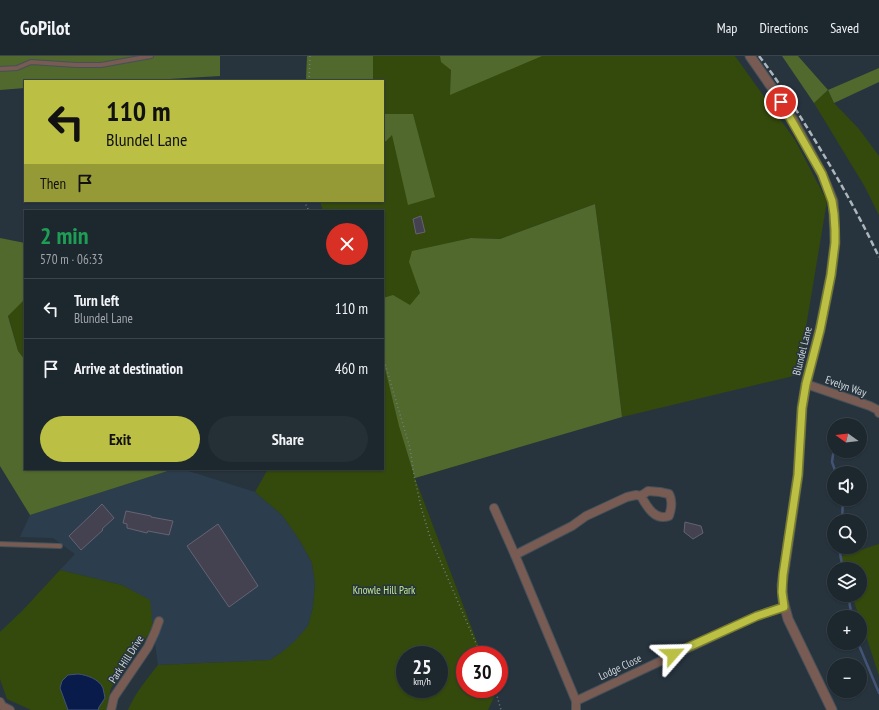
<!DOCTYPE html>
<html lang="en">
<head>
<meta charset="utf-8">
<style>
  :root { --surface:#1d272e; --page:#252f36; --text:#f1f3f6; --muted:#a0a5aa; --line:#3b444a; --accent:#bbc044 }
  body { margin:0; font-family:"PT Sans Narrow",sans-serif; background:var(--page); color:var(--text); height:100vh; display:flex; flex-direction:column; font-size:15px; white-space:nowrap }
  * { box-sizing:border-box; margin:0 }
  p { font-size:13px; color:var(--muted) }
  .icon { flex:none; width:22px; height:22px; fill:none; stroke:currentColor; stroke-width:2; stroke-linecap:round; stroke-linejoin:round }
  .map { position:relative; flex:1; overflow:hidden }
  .drawer { position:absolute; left:24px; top:154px; width:360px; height:260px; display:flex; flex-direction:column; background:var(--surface); border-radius:0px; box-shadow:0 1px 3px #0004,0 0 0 1px var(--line) }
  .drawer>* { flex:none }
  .banner { position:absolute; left:24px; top:24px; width:360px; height:122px; border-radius:0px; box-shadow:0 1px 3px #0004,0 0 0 1px var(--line); background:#bbc044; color:#111; overflow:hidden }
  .needle { width:26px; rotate:284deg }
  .buttons { position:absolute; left:827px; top:362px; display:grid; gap:8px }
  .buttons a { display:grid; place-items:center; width:40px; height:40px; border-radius:50%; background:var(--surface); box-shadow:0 1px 3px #0004,0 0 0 1px var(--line); font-size:20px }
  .speed { position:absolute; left:396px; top:590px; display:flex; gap:8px; font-size:20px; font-weight:700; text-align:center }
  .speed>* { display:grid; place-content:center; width:52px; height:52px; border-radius:50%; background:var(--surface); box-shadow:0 1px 3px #0004,0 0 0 1px var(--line); line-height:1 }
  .speed small { font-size:10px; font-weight:400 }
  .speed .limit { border:6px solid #d22; background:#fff; color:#111 }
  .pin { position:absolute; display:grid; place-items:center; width:34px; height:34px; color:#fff; margin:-17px; border:2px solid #fff; border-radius:50%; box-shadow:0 1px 4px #0007 }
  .me { position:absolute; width:44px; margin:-22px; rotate:65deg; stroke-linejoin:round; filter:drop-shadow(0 0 3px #0008) }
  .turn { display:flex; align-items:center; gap:14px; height:84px; padding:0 16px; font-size:18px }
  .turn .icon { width:52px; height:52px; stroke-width:2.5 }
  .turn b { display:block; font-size:28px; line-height:34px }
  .then { display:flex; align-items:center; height:38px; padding:0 16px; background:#0003; gap:8px; font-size:15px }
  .round { display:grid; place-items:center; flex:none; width:42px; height:42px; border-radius:21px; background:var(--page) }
  .overview { display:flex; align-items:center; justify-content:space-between; height:68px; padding:0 16px }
  h1 { font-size:24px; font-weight:700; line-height:30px; color:#1e9e55 }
  .button { display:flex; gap:8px; margin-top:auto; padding:8px 16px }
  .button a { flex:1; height:46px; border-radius:24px; background:var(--accent); color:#111; font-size:16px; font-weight:700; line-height:46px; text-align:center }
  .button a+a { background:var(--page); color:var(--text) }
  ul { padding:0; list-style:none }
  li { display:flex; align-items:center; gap:12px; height:60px; padding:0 16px; border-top:1px solid var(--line) }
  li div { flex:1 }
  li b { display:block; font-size:15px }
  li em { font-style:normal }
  header { display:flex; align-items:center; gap:24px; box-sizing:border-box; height:56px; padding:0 20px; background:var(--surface); border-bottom:1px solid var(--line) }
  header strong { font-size:19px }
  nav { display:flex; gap:22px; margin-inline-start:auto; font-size:14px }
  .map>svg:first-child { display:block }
  .built { fill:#2c3e4d }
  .green { fill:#34490c; fill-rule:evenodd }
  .forest { fill:#51692c }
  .water { fill:#081b4a; stroke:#435376 }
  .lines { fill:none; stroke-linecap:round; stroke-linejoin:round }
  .stream { stroke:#435376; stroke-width:2.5 }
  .building { fill:#444250; stroke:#656373 }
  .service-casing { stroke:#45515a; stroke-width:6 }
  .minor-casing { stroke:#45515a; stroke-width:10 }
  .tertiary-casing { stroke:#45515a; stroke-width:11 }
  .path { stroke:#727d85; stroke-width:1.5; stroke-dasharray:1 3; stroke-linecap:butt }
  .service { stroke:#785b52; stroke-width:4 }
  .minor { stroke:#785b52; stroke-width:8 }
  .tertiary { stroke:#785b52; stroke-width:9 }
  .rail { stroke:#adb6bd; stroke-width:2.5; stroke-dasharray:6 3; stroke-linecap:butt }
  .route-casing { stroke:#7a7d2c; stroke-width:10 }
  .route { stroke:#bbc044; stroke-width:7 }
  .labels { text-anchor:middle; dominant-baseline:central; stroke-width:3; stroke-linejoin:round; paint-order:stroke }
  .street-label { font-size:11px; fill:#cdd5db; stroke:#27343e }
  .park-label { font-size:11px; fill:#c4e990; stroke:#27343e }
</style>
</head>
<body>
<header>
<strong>GoPilot</strong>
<nav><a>Map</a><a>Directions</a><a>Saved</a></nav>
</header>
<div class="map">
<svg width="879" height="654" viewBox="0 0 879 654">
  <rect width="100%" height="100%" fill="#27343e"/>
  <!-- built -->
  <path class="built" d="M174,413H182L255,436L282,459L300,485L312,507L315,528L313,551L308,570L294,587L282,596L270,604L158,609L149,544L122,529L60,514L75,498L53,482L20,481L30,459Z"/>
  <!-- green -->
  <g class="green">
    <path d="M307,0H735L795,84L827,145L798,319L622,361L611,269L595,148L500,183L471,182L449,187L510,394L415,422L482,599H465V633H494L496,637L488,654H128C135,637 147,623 158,609L270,604L282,596L294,586L308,570L313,551L315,528L312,507L300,485L282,459L255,436L268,413H383V155H323L320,145H383V25H306ZM405,599H439V633H405Z"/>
    <path d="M828,34L834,47L859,73L879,100V159L865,131L814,47Z"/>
    <path d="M25,243V304L18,295L8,259Z"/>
    <path d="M879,488V620L860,561H859L852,539H860V513H843L839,501Z"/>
    <path d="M60,514L122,529L150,544L153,572L111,632L106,654H31L7,643L0,623V576L23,554Z"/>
  </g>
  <!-- forest -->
  <g class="forest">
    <path d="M0,0H220V20L136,25H25V32L0,34Z"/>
    <path d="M307,0H373V25H306Z"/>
    <path d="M440,0H542L450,39L451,14L441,6Z"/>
    <path d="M782,0H798L828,34L879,12V26L834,47L828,34L814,47Z"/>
    <path d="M383,58H413L435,141L408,149L392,79L386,85L383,86Z"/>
    <path d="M595,148L611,269L622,361L415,422L399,370L383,304V242L393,239L410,249L420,237L409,206L412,195L471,182L500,183Z"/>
    <path d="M0,182L25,187V243L8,260L18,295L25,304V413H174L30,459L0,410Z"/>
  </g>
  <!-- water -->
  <path class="water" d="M78,618C87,619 99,623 103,632C104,635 104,639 105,642L99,651L98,654H68L60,632L62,625L68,619Z"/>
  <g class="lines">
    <!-- stream -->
    <g class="stream">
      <path d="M834,392L832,406L836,417"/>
      <path d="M842,465L843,443"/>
      <path d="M840,491V497L843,513"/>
      <path d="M848,539L852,561"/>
      <path d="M858,587L879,637"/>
    </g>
  </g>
  <!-- building -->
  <g class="building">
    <path d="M421,160L425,176L416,178L413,163Z"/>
    <path d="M102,448L114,462L102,473L103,474L81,494L69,480L93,457Z"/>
    <path d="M126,455L151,460V461L173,465L169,479L148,475L147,477L127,472V468L123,467Z"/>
    <path d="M685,466L701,470L703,477L693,483L684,476Z"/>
    <path d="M218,468L258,530L229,551L187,490Z"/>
  </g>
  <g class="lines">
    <!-- service casing -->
    <g class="service-casing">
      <g id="service">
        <path d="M0,13L17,12L31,6L76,9H101L151,0"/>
        <path d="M0,488L60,490"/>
      </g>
    </g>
    <!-- minor casing -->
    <g class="minor-casing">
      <g id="minor">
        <path d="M806,328L870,350L878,354L879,357"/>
        <path d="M494,452L515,499L576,645V654"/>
        <path d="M515,499L572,470L586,460L599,454L627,441L636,439L641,440C647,451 655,465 669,460C671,454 673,445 669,438L660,436L648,435L641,440"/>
        <path d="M576,645L735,570L757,560L784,551"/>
        <path d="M0,646L2,650L10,654"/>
        <path d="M111,654L114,641L148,591L155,576L159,565"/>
      </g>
    </g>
    <!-- tertiary casing -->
    <g class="tertiary-casing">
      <path id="tertiary" d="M750,0L775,36L793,64L822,118L833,145L834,158L835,187L831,219L820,274L806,328L802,352L798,419L782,529L783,544L788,563L832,654"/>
    </g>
    <!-- path -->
    <g class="path">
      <path d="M309,25L310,0"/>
      <path d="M304,145L308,153L311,155"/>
      <path d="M383,301L410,392L414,419L421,451L430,481L481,599"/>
      <path d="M495,633L501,654"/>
    </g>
    <!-- service -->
    <use href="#service" class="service"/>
    <!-- minor -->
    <use href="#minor" class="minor"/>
    <!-- tertiary -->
    <use href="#tertiary" class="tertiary"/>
    <!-- rail -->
    <path class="rail" d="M759,0C777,23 793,49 808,73C834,115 858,157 879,201"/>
  </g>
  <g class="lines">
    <!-- route casing -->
    <g class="route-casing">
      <path id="route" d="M673,598L757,560L784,551L782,536L783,519L798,419L802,352L806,328L820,274L831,219L835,187V174L834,158L832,145L822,118L781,46"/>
    </g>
    <!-- route -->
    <use href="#route" class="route"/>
  </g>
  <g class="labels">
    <!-- street labels -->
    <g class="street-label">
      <text transform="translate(802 295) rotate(-76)">Blundel Lane</text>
      <text transform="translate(846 330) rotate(19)">Evelyn Way</text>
      <text transform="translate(126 603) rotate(-57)">Park Hill Drive</text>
      <text transform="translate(620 611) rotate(-25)">Lodge Close</text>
    </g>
    <!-- park labels -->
    <g class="park-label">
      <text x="384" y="534">Knowle Hill Park</text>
    </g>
  </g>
</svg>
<div class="buttons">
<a><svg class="needle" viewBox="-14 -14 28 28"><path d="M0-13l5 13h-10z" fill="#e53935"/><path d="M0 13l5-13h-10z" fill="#a0a5aa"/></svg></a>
<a><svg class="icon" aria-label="sound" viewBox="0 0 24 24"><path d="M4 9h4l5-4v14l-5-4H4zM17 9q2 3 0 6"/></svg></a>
<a><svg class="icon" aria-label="search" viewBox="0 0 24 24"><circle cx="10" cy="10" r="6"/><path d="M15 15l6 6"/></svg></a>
<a><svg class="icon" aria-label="layers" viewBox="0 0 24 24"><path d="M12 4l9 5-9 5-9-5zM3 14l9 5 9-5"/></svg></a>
<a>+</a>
<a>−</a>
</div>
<div class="speed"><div>25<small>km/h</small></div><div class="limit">30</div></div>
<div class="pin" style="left:781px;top:46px;background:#d93025"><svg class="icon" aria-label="arrive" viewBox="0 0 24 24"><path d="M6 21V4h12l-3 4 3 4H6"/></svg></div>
<svg class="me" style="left:673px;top:598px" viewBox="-20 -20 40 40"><path d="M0-17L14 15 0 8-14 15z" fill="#bbc044" stroke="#fff" stroke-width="4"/></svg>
<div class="banner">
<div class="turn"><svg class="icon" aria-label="left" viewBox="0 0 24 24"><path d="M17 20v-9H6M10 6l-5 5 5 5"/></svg><div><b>110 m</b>Blundel Lane</div></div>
<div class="then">Then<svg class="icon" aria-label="arrive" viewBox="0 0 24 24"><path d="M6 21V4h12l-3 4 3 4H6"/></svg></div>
</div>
<section class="drawer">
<div class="overview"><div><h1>2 min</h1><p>570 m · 06:33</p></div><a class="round" style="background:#d93025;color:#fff"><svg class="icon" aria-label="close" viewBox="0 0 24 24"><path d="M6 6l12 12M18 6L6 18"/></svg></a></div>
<ul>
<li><svg class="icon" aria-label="left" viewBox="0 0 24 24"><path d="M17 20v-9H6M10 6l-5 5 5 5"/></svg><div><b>Turn left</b><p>Blundel Lane</p></div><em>110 m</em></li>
<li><svg class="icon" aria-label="arrive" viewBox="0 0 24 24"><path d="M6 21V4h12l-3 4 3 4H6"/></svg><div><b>Arrive at destination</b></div><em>460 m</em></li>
</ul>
<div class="button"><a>Exit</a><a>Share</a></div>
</section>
</div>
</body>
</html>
